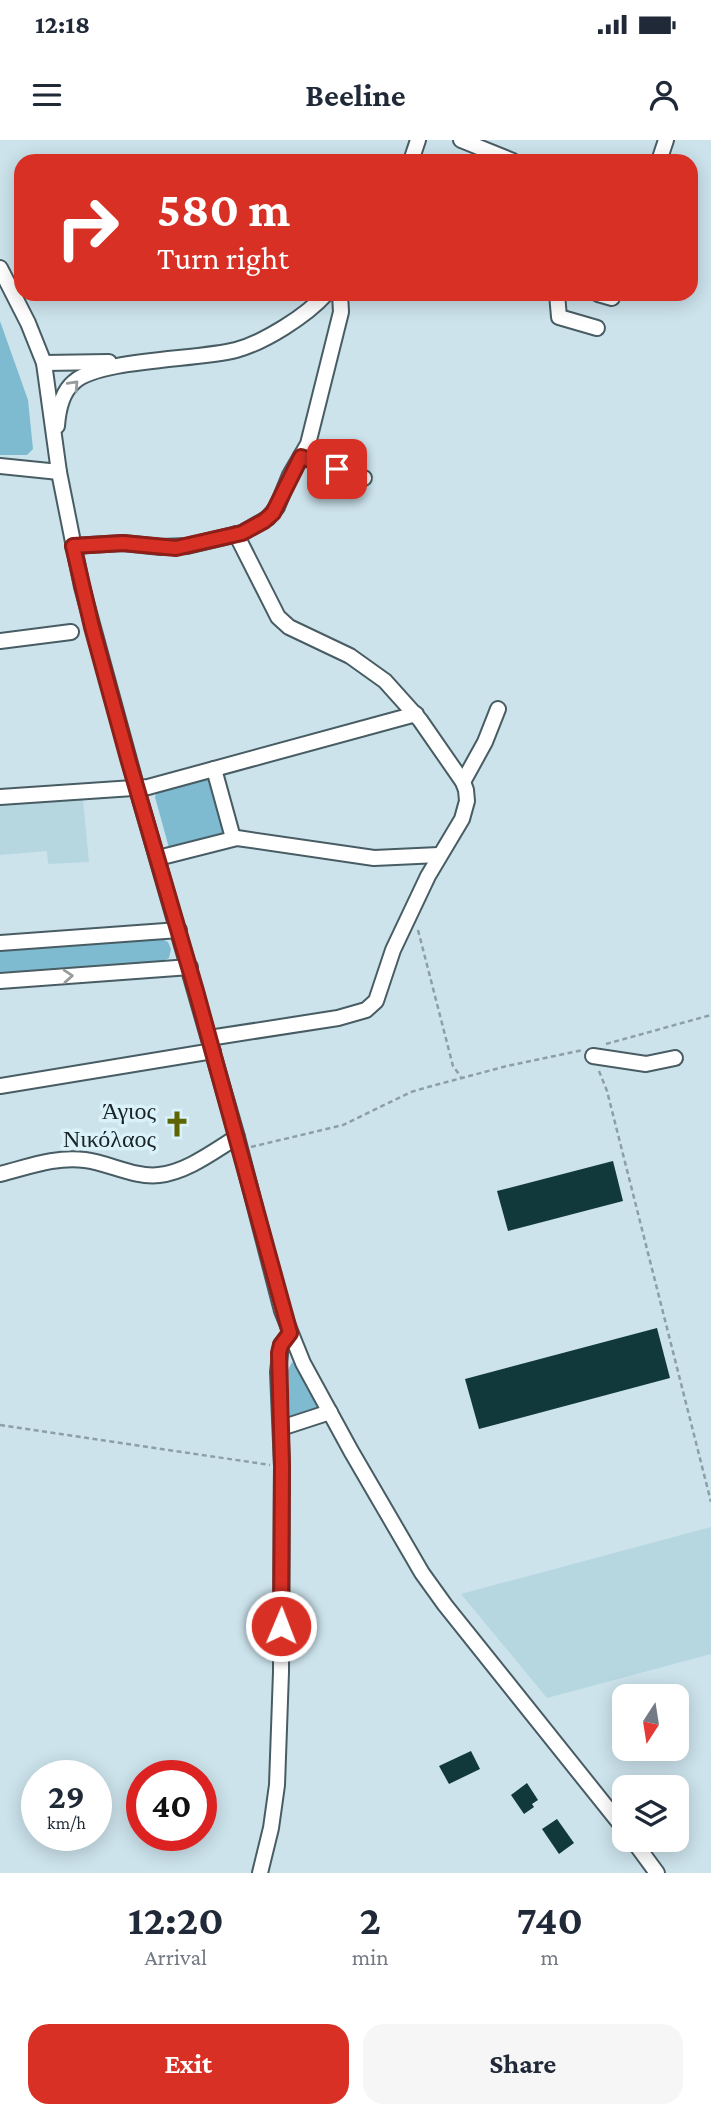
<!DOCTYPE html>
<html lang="en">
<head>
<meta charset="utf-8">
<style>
  :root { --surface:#fff; --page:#f6f6f7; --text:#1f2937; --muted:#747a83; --accent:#d93025 }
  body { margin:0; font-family:"Crimson Pro",serif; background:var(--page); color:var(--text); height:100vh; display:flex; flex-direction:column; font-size:26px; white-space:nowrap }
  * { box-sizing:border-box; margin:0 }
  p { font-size:23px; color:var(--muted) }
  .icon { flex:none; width:38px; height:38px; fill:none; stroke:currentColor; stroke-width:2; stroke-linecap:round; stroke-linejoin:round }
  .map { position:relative; height:1733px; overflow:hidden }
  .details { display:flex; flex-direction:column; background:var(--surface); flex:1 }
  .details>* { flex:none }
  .guide { position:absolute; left:14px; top:14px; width:684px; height:147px; border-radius:21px; box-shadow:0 4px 18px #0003; background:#d93025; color:#fff; overflow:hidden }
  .needle { width:46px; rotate:192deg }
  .tools { position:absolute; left:612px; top:1544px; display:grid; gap:14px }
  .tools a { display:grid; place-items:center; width:77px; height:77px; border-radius:14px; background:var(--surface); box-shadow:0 4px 18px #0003; font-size:35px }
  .speed { position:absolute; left:21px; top:1620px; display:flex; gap:14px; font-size:35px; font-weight:700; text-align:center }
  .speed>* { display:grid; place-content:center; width:91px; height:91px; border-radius:50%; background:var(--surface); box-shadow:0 4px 18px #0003; line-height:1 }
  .speed small { font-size:18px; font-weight:400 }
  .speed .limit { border:10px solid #d22; background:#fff; color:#111 }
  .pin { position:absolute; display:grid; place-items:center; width:60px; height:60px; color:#fff; margin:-30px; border-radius:14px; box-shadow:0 4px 10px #0006 }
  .me { position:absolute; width:77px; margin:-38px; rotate:1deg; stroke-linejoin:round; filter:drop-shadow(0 0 5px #0008) }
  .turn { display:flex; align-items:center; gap:24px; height:147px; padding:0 28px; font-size:32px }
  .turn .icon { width:91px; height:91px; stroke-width:2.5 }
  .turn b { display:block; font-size:49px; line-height:60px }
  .eta { display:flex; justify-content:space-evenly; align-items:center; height:119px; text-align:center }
  .eta b { font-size:42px; font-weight:700; line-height:49px }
  .action { display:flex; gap:14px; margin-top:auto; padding:14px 28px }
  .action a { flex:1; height:80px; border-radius:21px; background:var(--accent); color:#fff; font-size:28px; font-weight:700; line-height:80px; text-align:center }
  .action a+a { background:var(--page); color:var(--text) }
  .status { display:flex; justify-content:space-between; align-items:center; height:49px; padding:0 35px; background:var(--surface); direction:ltr }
  .status svg { height:19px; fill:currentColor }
  header { display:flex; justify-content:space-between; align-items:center; height:91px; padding:0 28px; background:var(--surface); font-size:32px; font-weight:700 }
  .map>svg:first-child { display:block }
  .built { fill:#b6d6e0 }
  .green { fill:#7fbbd0 }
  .building { fill:#11383a }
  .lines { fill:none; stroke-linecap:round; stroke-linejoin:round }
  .minor-casing { stroke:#485c63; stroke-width:18 }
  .path { stroke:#8d9fa6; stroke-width:2.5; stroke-dasharray:5 3.5; stroke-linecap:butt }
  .minor { stroke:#fff; stroke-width:14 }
  .oneway { stroke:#989c9d }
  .route-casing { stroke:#8d1f18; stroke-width:18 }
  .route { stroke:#d93025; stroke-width:12 }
  .labels { text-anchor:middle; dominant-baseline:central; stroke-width:7; stroke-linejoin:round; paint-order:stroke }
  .poi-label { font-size:24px; fill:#192225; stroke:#d9f1f9; text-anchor:end }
</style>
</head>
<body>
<div class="status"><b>12:18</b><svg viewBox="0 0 49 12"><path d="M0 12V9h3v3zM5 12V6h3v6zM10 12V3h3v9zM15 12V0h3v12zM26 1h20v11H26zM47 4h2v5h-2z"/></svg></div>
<header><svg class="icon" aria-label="menu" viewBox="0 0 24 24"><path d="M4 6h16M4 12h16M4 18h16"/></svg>Beeline<svg class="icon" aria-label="person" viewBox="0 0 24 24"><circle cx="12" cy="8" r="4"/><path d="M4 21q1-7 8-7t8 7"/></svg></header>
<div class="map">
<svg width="711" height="1733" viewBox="0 0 711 1733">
  <rect width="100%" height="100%" fill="#cce3ec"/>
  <!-- built -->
  <g class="built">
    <path d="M83,660L89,722L48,724L47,711L0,715V665Z"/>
    <path d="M711,1387V1514L547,1558L461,1454Z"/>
  </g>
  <!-- green -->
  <g class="green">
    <path d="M0,181L28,260L33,309L27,315H0Z"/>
    <path d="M205,638L210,640L224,694L169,708L155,657L157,652Z"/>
    <path d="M160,798L168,802L171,809L169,818L158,823L0,834V808Z"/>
    <path d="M292,1222L296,1225L318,1267L290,1276L288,1230Z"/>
  </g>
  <!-- building -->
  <g class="building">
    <path d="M613,1021L623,1061L508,1091L497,1051Z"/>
    <path d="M657,1188L670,1238L479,1289L465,1239Z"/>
    <path d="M471,1611L480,1629L449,1644L439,1626Z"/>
    <path d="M527,1643L538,1660L532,1664L534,1667L524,1674L511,1655Z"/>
    <path d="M557,1679L574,1703L559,1714L542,1689Z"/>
  </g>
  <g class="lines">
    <!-- minor casing -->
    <g class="minor-casing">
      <g id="minor">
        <path d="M461,0L513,21"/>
        <path d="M411,21L418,0"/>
        <path d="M659,21L666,0"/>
        <path d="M0,128L28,183L44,223L59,332L82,447L137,649L237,997L282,1171L303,1223L351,1311L422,1433L445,1465L625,1690"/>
        <path d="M557,154L559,177L597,188"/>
        <path d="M598,154L612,158L613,154"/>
        <path d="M44,223L109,222"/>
        <path d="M57,286C58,272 62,252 74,242C98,219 198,220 236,210C265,202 306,176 326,154"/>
        <path d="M301,316L364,338"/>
        <path d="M0,326L59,332"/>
        <path d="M73,406L123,403L161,407L187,406L242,393L268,378L277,367L290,335L308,304L341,172L340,154"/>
        <path d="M0,501L71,492"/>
        <path d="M214,629L233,698"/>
        <path d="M463,642L485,602L498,569"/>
        <path d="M0,657L148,647L416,574"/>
        <path d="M158,718L237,698L374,718L439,715"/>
        <path d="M0,803L179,790"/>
        <path d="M0,841L190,827"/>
        <path d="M209,898L338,878L366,870L376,861L393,810L428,736L462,679L467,661L466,650L463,642L420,580L385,541L350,516L289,487L278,477L236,394"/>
        <path d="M593,916L646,924L675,918"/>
        <path d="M0,946L213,911"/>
        <path d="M0,1034C28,1027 56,1016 85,1020C109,1023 135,1038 159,1035C187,1032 214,1011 237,997"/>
        <path d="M281,1288L330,1272"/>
        <path d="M632,1699L657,1733"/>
        <path d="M260,1733L271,1688L277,1645L281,1532L282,1326L278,1232L281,1205L290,1193"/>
      </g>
    </g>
    <!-- path -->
    <g class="path">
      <path d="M418,790L453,926L461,937"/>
      <path d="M606,904L711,875"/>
      <path d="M599,931L607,951L711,1362"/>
      <path d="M251,1007L343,985L411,952L428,947L507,926L583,910"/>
      <path d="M0,1285L270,1325"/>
    </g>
    <!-- minor -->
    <use href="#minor" class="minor"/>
  </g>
  <!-- one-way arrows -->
  <defs><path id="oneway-chevron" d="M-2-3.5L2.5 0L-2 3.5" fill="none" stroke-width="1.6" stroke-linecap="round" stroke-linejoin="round" transform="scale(1.75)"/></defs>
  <g class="oneway">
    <use href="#oneway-chevron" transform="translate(74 245) rotate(-47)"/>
    <use href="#oneway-chevron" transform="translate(68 836) rotate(-4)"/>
  </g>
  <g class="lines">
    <!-- route casing -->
    <g class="route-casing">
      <path id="route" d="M281,1486L282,1326L279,1213L281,1205L290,1193L196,851L129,622L92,487L73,406L123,403L176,408L242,393L264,381L273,373L301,317L337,329"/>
    </g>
    <!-- route -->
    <use href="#route" class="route"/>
  </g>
  <!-- icons -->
  <defs>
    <g id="church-bare" transform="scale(2.1)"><path d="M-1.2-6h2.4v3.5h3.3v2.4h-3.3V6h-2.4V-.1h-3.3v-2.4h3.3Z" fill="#5e6402" stroke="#d9f1f9" stroke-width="2.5" paint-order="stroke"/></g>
  </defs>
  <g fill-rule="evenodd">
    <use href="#church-bare" x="177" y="984"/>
  </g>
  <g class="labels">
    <!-- poi labels -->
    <g class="poi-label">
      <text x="156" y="970">Άγιος<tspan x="156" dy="28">Νικόλαος</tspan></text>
    </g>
  </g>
</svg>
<div class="tools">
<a><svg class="needle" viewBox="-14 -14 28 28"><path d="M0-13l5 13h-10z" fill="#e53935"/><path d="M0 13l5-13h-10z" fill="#747a83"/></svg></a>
<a><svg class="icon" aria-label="layers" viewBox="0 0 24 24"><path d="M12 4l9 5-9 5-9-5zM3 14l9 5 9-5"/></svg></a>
</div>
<div class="speed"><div>29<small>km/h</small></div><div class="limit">40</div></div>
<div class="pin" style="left:337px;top:329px;background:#d93025"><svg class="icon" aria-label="arrive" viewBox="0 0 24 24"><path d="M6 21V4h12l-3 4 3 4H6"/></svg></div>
<svg class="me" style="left:281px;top:1486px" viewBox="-20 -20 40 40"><circle r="17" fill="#d93025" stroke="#fff" stroke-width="3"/><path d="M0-11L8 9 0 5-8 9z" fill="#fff"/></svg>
<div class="guide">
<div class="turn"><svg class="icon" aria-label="right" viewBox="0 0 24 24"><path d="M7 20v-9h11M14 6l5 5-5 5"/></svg><div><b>580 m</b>Turn right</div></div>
</div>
</div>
<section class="details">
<div class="eta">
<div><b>12:20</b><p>Arrival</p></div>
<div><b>2</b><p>min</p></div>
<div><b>740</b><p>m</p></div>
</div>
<div class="action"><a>Exit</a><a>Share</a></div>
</section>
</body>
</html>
